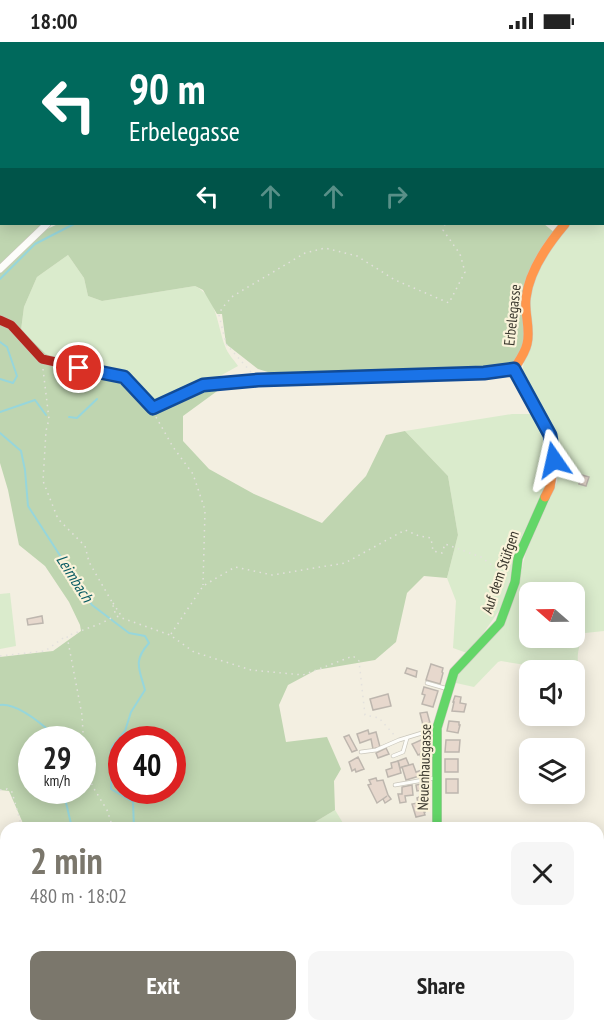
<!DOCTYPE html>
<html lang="en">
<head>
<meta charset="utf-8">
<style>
  :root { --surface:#fff; --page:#f6f6f6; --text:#222; --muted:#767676; --accent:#7b776c }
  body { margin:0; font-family:"PT Sans Narrow",sans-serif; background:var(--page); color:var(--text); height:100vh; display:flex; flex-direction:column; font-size:22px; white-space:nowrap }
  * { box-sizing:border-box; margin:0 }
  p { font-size:20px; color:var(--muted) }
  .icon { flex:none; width:33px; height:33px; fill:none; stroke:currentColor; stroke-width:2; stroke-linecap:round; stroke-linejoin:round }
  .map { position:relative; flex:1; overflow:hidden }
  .panel { position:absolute; left:0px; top:780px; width:604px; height:210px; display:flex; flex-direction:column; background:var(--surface); border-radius:18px 18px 0 0; box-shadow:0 3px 15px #0003 }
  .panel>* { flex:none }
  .banner { position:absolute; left:0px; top:0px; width:604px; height:183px; box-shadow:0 3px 15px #0003; background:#00695c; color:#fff; overflow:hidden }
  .needle { width:39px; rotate:290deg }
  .fabs { position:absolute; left:519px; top:540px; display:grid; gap:12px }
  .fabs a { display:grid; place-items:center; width:66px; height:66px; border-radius:12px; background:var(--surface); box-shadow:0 3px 15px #0003; font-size:30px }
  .speed { position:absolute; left:18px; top:684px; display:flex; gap:12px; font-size:30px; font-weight:700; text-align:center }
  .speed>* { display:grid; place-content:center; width:78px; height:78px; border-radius:50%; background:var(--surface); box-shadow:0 3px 15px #0003; line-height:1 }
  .speed small { font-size:15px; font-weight:400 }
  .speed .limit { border:9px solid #d22; background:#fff; color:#111 }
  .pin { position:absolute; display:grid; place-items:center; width:51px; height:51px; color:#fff; margin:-26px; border:3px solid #fff; border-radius:50%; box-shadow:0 2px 6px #0007 }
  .me { position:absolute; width:66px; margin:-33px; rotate:349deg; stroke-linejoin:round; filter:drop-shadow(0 0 4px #0008) }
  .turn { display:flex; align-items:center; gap:21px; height:126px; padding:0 30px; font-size:27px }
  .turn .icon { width:78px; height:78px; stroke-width:2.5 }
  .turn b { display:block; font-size:42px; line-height:51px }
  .lanes { display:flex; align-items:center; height:57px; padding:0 30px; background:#0003; justify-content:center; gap:30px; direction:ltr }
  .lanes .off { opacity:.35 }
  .round { display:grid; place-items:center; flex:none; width:63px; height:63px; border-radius:12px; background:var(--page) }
  .headline { display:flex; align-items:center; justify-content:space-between; height:102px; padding:0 30px }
  h1 { font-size:36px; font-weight:700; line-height:45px; color:var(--accent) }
  .primary-button { display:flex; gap:12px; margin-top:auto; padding:12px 30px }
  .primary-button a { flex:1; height:69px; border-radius:12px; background:var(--accent); color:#fff; font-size:24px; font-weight:700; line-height:69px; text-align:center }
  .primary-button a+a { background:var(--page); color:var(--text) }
  .status { display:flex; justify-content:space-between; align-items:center; height:42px; padding:0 30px; background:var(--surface); direction:ltr }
  .status svg { height:16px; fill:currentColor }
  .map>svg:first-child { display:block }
  .green { fill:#daebcc; fill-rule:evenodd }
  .forest { fill:#bfd5b0; fill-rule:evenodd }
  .water { fill:#97d6db }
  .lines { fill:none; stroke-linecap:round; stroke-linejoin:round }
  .stream { stroke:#97d6db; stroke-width:2 }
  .building { fill:#e7d8cd; stroke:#bdb6ae; stroke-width:1.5 }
  .lane-casing { stroke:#cac7bc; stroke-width:4.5 }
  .street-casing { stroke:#cac7bc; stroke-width:8 }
  .fast-casing { stroke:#cac7bc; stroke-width:10 }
  .slow-casing { stroke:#cac7bc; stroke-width:10 }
  .jam-casing { stroke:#cac7bc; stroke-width:10 }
  .path { stroke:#e3e1dd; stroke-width:1.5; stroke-dasharray:1.5 4.5; stroke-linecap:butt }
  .lane { stroke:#fdfdfa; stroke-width:3 }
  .street { stroke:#fdfdfa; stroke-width:7 }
  .fast { stroke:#63d668; stroke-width:9 }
  .slow { stroke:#ff974d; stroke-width:9 }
  .jam { stroke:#b3261e; stroke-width:9 }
  .route-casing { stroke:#114b97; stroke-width:15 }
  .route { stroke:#1a73e8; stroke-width:10 }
  .labels { text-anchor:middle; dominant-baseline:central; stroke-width:4.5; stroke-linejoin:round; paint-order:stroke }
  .street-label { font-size:15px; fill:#3a372d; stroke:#faf3da }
  .water-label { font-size:16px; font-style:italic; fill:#0a5c64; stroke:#faf3da }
</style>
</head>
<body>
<div class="status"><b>18:00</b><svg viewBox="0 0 49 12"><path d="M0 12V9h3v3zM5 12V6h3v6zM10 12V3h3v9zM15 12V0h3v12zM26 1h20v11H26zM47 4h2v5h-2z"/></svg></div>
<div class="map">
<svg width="604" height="990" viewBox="0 0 604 990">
  <rect width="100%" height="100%" fill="#f3efe1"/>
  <!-- green -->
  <g class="green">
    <path d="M540,0H604L603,136V2H539Z"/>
    <path d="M604,142V589L585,591C577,605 576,618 580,634L575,633L574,628H544L532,624L501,619L498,620L474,645L456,641L455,636L500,583L514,557L526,510L557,440L561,407L522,330L528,299L527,258L539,225L569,182H603ZM530,550H574V596H530Z"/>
    <path d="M68,213L84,236L88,254L102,259L195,244C217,255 217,283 225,304C227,311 234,318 238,324L211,339L160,359H149L125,333L63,320L46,312L21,288L24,265L37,235Z"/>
    <path d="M512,372H534L546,397L550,427L544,449L519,500L513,528L503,563L480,596L467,611L453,606L456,559L447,536L458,493L448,434L405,389Z"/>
    <path d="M10,551L16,604L0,607V552Z"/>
    <path d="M335,768L346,786H309L310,783Z"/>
  </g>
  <!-- forest -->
  <g class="forest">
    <path d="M0,0H80L79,2H2V182H43L45,188L58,182H544L555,191L528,239L526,298L519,317L502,326L281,334L258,327L226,302L222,272H217L203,248L195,244L102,259L88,254L84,236L68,213L37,235L24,265L21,288L46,312L85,330L118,333L140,360L162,362L217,342L220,347L183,374V399L209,427L254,452L322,481L366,434L386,393L405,389L448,434L458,493L447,536L424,534L407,551L396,600L375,618L316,628L288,643L279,663L286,700L327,695L341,727L334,739L335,768L310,783L309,786H25L9,749L0,748V615L53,609L81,589L80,583L69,560L45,524L19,503L8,448L0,421ZM32,698H82V748H32ZM122,698H172V748H122Z"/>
    <path d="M341,0H540L539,2H341Z"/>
    <path d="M6,903V984H39L35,990H0V906Z"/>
    <path d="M91,984H339L345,986L353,984H451V990H99Z"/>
  </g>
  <!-- water -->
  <path class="water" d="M0,946L6,950V984L22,985L14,990H0Z"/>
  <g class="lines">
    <!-- stream -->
    <g class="stream">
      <path d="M0,237L35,202L74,182"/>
      <path d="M0,300L7,305L17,334L13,341L0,337"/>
      <path d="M0,370L35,358L46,373"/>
      <path d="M69,375L77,376L97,357"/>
      <path d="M0,391L21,409L25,428L28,464L92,563L129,591L145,594L149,601C133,619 139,626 145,648L131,670L125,689L112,705L110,715L112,731L111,747L133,760L134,786"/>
      <path d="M0,663C17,661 43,683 55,694L56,698"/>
      <path d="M63,748L72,786"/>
      <path d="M149,984L162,990"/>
    </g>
  </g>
  <!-- building -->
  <g class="building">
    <path d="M582,433L589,435L586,444L579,442Z"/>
    <path d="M42,574L43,581L28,583L27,577Z"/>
    <path d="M431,622L443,626L442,630L443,631L440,642L426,638Z"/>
    <path d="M407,626L417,629L416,635L405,631Z"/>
    <path d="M424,645L438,649L433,665L422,662L425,653L422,652Z"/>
    <path d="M388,652L391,664L373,668L370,657Z"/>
    <path d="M455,654L461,655L460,661L466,662L464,670L452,669L454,660H453Z"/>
    <path d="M427,670L430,681L423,683L420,671Z"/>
    <path d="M449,679L459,680V683H460L458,691L447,689Z"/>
    <path d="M368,688L369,692L376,690L380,705L373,707L371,697L360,701L357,692Z"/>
    <path d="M349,693L357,708L352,710L344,695Z"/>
    <path d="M430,694L433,701L424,705L427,713L421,716L420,712L418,713L412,702Z"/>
    <path d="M446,698H460L459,710H445Z"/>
    <path d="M386,706L389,712L378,716L376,711Z"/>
    <path d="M358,715L364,727L356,730L355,727L352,729L349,720Z"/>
    <path d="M406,716L409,723L400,726L398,719Z"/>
    <rect x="445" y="717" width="13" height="13"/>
    <path d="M398,719L401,731L388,735L386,728L392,726L391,721Z"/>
    <path d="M413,722L416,730L425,727L426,732L406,738L402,725Z"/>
    <path d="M376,736L377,739L383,738L388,753L391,757L385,761L383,757L387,754L377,761L368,743L371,742L369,738Z"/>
    <rect x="446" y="737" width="12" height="14"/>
    <path d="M427,741V743H429L430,747L417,749L416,743Z"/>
    <path d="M412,743L413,753L405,754L406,760L400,761L398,752H402V745Z"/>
    <path d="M426,752L427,759L422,760L425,770H424L425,773L416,775L412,762L418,761L417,756Z"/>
    <path d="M42,984H55L61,990H48Z"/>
  </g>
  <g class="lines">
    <!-- lane casing -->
    <g class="lane-casing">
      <g id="lane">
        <path d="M427,641L448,647"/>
        <path d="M361,710L376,708L399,698L435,687"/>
        <path d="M393,714L403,710L407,696"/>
        <path d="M395,743L435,736"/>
      </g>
    </g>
    <!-- street casing -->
    <g class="street-casing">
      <g id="street">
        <path d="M603,138L604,137"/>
        <path d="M0,227L47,182"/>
        <path d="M35,984L37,990"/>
        <path d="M456,990L457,984"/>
      </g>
    </g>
    <!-- fast casing -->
    <g class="fast-casing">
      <path id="fast" d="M437,786V686L454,630L500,581L515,540L518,516L545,455"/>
    </g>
    <!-- slow casing -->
    <g class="slow-casing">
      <g id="slow">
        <path d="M514,327L550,393L554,418L550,445L545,455"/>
        <path d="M248,339L484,331L514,327C519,319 525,311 527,302C531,287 524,271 526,256C529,229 548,202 565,182"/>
      </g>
    </g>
    <!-- jam casing -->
    <g class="jam-casing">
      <path id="jam" d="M0,278L11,283L42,317L124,335L153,366L203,343L248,339"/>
    </g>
    <!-- path -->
    <g class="path">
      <path d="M441,2L442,0"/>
      <path d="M0,89H2"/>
      <path d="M43,327L49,377L46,389L43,439L58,477L85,504L89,520L112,560L116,574L170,593L194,610L251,628L303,633L353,614L359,619L365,673L379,676L396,695"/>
      <path d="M251,330L226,302L219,273L222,266L233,254L305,211L325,206L357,214L395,238L449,261L465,230L460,212L443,188L445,182"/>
      <path d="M156,375L173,405L193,432L205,468L203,543"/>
      <path d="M113,561L122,575"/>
      <path d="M171,592L203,544L235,525L272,533L345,521L405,488L419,494L431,496L433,509L442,511L445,502L481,515L506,534"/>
      <path d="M0,614L45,609L66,594"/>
      <path d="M0,748L7,747L12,750L22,786"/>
      <path d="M113,786L107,768L93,745L85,725L82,673L67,594L102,581L115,574"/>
      <path d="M0,826L6,825"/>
      <path d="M598,839L604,848"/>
      <path d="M0,900L4,901V909L1,917L6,925"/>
      <path d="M0,933L6,930"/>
      <path d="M123,984L125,988L134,990"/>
    </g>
    <!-- lane -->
    <use href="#lane" class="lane"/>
    <!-- street -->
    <use href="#street" class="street"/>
    <!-- fast -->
    <use href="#fast" class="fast"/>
    <!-- slow -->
    <use href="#slow" class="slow"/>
    <!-- jam -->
    <use href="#jam" class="jam"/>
  </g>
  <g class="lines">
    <!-- route casing -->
    <g class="route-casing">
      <path id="route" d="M79,326L124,335L153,366L203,343L258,338L484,331L514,327L550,393L554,418"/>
    </g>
    <!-- route -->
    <use href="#route" class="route"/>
  </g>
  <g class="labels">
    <!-- street labels -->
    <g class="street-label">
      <text transform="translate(512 273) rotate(-84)">Erbelegasse</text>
      <text transform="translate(500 530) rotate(-71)">Auf dem Stüfgen</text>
      <text transform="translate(424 725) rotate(-88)">Neuenhausgasse</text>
    </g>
    <!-- water labels -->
    <g class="water-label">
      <text transform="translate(75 536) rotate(57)">Leimbach</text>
    </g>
  </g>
</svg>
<div class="fabs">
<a><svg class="needle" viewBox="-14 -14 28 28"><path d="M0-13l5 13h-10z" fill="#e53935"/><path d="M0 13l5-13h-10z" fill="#767676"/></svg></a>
<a><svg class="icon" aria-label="sound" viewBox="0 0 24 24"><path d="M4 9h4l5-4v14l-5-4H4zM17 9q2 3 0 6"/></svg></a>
<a><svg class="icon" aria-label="layers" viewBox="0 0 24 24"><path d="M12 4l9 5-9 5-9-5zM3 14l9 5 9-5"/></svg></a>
</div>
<div class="speed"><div>29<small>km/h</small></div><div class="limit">40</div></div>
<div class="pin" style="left:79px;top:326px;background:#d93025"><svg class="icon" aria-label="arrive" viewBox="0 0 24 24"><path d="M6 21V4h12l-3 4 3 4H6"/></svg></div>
<svg class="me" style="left:554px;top:418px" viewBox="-20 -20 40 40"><path d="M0-17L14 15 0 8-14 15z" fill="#1a73e8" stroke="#fff" stroke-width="4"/></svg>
<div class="banner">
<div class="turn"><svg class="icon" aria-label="left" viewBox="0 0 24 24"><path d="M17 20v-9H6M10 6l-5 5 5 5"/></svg><div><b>90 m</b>Erbelegasse</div></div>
<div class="lanes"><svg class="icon" aria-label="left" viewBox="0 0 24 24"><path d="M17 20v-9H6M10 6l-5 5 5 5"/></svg><svg class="icon off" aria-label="ahead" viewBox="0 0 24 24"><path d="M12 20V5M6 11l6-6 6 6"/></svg><svg class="icon off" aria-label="ahead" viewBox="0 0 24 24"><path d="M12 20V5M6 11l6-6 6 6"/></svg><svg class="icon off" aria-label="right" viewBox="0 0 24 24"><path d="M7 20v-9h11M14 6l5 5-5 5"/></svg></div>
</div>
<section class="panel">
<div class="headline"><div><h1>2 min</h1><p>480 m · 18:02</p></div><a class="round"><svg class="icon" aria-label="close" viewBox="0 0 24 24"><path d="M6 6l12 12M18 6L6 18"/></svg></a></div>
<div class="primary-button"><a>Exit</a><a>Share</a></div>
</section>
</div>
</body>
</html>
